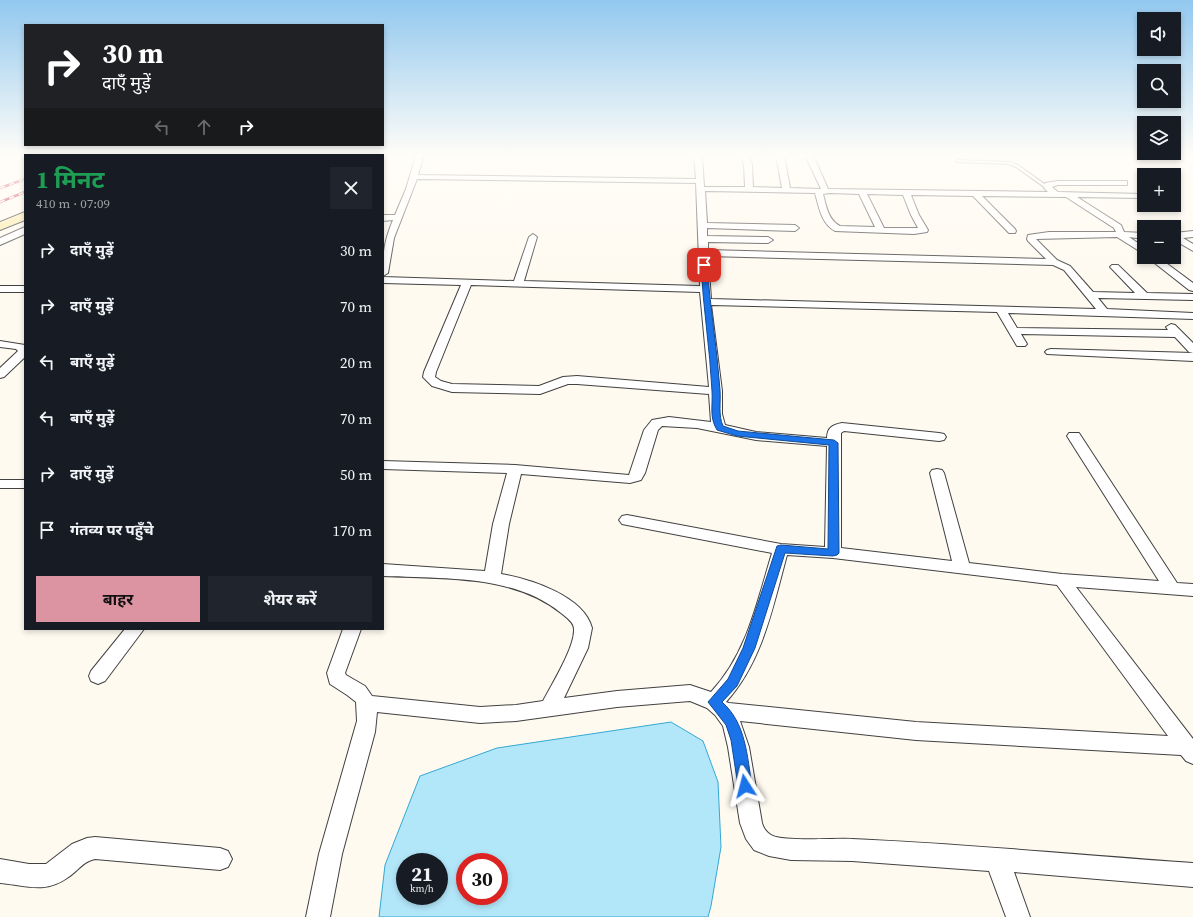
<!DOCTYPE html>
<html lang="hi">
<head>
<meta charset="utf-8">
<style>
  :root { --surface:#171b24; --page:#20242c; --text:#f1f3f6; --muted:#9ea1a6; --accent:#dd94a2 }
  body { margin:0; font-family:"Source Serif 4","Noto Sans Devanagari",serif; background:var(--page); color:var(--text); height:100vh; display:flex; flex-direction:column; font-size:15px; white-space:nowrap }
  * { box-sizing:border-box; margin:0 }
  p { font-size:13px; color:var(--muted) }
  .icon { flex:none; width:22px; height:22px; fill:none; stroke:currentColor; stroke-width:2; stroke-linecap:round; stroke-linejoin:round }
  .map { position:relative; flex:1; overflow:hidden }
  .panel { position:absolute; left:24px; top:154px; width:360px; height:476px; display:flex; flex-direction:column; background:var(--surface); border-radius:0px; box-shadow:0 2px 6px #0003 }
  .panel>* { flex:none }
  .banner { position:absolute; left:24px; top:24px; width:360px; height:122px; border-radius:0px; box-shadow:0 2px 6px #0003; background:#202124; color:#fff; overflow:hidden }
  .controls { position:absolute; left:1137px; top:12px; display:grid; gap:8px }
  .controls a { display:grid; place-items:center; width:44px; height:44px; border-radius:0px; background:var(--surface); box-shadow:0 2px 6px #0003; font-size:20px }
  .speed { position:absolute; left:396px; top:853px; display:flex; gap:8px; font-size:20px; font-weight:700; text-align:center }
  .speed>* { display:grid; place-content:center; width:52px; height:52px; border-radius:50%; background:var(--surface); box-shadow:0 2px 6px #0003; line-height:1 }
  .speed small { font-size:10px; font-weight:400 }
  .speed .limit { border:6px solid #d22; background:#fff; color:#111 }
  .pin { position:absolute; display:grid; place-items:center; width:34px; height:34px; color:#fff; margin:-17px; border-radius:8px; box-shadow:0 2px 6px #0006 }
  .me { position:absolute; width:44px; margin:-22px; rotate:351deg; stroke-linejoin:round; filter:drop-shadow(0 0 3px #0008) }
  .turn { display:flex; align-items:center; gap:14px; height:84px; padding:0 12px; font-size:18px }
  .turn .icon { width:52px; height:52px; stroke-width:2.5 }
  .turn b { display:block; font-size:28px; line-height:34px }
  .lanes { display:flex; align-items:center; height:38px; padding:0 12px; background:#0003; justify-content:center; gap:20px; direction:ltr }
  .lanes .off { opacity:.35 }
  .round { display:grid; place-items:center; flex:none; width:42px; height:42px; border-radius:0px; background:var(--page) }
  .head { display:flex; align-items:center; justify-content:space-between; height:68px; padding:0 12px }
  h1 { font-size:24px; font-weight:700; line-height:30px; color:#1e9e55 }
  .cta { display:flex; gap:8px; margin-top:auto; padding:8px 12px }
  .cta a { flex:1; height:46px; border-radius:0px; background:var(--accent); color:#111; font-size:16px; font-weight:700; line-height:46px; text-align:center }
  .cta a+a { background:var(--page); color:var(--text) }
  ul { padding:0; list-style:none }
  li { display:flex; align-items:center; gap:12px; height:56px; padding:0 12px }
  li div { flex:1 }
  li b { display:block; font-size:15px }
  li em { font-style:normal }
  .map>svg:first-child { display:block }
  .water { fill:#b2e7f9; stroke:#35a8d3; fill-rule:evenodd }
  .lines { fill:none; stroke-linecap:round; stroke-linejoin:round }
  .service-casing { stroke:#414141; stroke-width:2 }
  .minor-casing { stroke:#414141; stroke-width:2 }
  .tertiary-casing { stroke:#414141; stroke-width:2 }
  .secondary-casing { stroke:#303030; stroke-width:2 }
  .service { fill:#fff; fill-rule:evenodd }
  .minor { fill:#fff; fill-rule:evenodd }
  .tertiary { fill:#fff; fill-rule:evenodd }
  .secondary { fill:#ffebab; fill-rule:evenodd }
  .rail-casing { stroke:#c51f3c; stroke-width:2.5 }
  .rail { stroke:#fff; stroke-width:1.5; stroke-dasharray:5; stroke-linecap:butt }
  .route { fill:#1a73e8; stroke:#114b97 }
</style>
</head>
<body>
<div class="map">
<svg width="1193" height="917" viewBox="0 0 1193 917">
  <rect width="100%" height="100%" fill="#fffaf0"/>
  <!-- water -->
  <path class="water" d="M671,722L703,741L718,782L721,847L711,906L708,917H379L385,865L420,776L497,748ZM405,862H439V896H405ZM465,862H499V896H465Z"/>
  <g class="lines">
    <!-- service casing -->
    <g class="service-casing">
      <path id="service" d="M957,160L1010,162L1018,165L1050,188L1047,189L1016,167L1009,164L956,162Z"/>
    </g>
    <!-- minor casing -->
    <g class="minor-casing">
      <g id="minor">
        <path d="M416,155H424L418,175L696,179L694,155H702L704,187H745L744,165L741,155H749L752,165L753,187L782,188L776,155H784L790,188L821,189L805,155H813L828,189L1048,192L1044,188L1045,183L1058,181H1127V185H1058L1052,187L1058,192L1143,194L1144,196L1140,198L1077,197L1121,225L1124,232L1144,233V239L1129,237L1144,247V254L1117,237L1036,239L1057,260L1070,266L1093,292L1135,293L1112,269L1110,267L1112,265H1118L1147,293L1193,294V300L1098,298L1107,309L1193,313V319L1008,313L1017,328L1168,330L1166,327L1171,324L1175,325L1193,343V353L1189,352L1175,337L1021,334L1027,344L1025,346H1017L997,312L711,305L722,391V414L725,425L756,432L827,438C827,428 832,425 842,423L939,433L944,434L946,437L944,440L939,441L844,431L841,433V548L952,561L930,473L932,470L937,469L942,470L944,473L969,563L1062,574L1159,581L1067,436L1069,433H1079L1177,583L1193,584V596L1076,587L1193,739V764L1186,761L1181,755L916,740L740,721L749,747L762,823C763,827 766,832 771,835C783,842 835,838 852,839C966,844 1079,855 1193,863V887L1014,872L1030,917H1006L989,871L852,861L791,860L769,856L754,850L746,839L740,823L728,747L723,726L715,715L707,708L690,701L617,707L516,721L480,723L377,712L375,732L342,854L330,917H306L319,854L357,721L356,702L347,695L330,684L327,673L343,629H361L345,673L346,675L365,686L372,696L480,707L516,705L543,701C552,684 575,647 574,629C574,622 566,617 561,613C513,574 442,579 383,576V564L485,571L493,524L507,473L383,469V461L515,465L629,475L644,430L652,420L669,417L711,422L709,394L577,384H568L540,394L452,392L432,386L423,377L424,372L461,285L383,283V277L514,281L529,237L533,234L537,237L524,281L700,286L696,183L417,179L394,238L388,273L383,276C383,252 384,242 393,220L383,221V215H395L406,189ZM705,191L815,193C819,207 821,223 835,231L914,234L927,232L928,230L919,215L911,195L973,196L1009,233H1015L1016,231L1015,229L982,196L1066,197L1114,228L1116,232H1049L1028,235L1027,239L1028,241L1046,259L708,250V242L768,243L773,240L768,237L707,236V228L795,231L799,228L795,225L707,223ZM829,193L859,194L875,227L840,226C828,220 826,205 823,194ZM867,194L903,195L911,215L918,228H884ZM708,256L1053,265L1064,270L1096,309L711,299ZM471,285L700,292L709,387L577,376L563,377L539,386L452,384L441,381L435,377L436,372ZM662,426L697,428L756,440L827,446L825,547L781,544L627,515L622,516L619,520L622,524L627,525L772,553C757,602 747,654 711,692L690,685L617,691L564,698L588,648L592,628C584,596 530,579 501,574L509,524L521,474L630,483L641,480L645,473L658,430ZM787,555L833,558L1057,585L1168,736L916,722L729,703L726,702C763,661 773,606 787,555Z"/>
        <path d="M1193,231V237L1183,238L1193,244V251L1174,240V233Z"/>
        <path d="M1147,257H1158L1193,283V291L1189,290Z"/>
        <rect x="0" y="286" width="25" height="6"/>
        <path d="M0,341L25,345V357L4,377L0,378V368L18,351L16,349L0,347Z"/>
        <path d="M1051,349L1193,353V361L1047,354L1045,352L1047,350Z"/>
        <rect x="0" y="480" width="25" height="8"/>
        <path d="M125,629H144L105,681L98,684L91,681L89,676L91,671Z"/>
        <path d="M95,837L220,848L228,851L232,859L228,867L220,870L95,859C83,861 77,872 67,878C45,894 24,885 0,883V859L29,864H46L72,844L87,838Z"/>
      </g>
    </g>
    <!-- tertiary casing -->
    <g class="tertiary-casing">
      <path id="tertiary" d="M25,227V234L0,245V238Z"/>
    </g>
    <!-- secondary casing -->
    <g class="secondary-casing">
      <path id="secondary" d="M25,212V220L0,230V222Z"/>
    </g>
    <!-- service -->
    <use href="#service" class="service"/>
    <!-- minor -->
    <use href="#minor" class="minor"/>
    <!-- tertiary -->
    <use href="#tertiary" class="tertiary"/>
    <!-- secondary -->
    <use href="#secondary" class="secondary"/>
    <!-- rail casing -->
    <g class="rail-casing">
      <g id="rail">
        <path d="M0,188L25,179"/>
        <path d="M0,202L25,192"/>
      </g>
    </g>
    <!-- rail -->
    <use href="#rail" class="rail"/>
  </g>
  <!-- sky -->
  <linearGradient id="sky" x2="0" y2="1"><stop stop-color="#92c8ef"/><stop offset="0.55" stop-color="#fffdf8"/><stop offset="1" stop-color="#fffdf8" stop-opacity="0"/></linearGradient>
  <rect width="1193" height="283" fill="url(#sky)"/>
  <!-- route -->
  <path class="route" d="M704,263L707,265C710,307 717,348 720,390C721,402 718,415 723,426L738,431L834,440L838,443L839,553L837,555L833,556L785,553L755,648L737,686L722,702C746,723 747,756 752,786L750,791L745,793L740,791L738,786L731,740L726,725L708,702L728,679L743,648L777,546L781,545L828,549L829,445L737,436L717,430C709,417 713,405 712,391C710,349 703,307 701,265Z"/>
</svg>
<div class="controls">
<a><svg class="icon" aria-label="sound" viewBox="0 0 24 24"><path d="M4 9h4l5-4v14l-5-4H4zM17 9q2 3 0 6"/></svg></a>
<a><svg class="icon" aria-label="search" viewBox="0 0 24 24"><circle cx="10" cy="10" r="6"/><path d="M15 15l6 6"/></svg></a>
<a><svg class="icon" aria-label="layers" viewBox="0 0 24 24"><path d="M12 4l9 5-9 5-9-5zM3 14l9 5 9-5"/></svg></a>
<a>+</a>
<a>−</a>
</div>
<div class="speed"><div>21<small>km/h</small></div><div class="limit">30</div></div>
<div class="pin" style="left:704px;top:265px;background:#d93025"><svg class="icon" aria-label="arrive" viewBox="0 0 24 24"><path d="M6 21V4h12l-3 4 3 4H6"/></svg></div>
<svg class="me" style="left:745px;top:786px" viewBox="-20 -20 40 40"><path d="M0-17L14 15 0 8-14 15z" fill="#1a73e8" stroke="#fff" stroke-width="4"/></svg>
<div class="banner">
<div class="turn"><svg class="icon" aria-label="right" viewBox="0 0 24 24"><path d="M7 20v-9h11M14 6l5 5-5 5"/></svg><div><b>30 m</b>दाएँ मुड़ें</div></div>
<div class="lanes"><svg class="icon off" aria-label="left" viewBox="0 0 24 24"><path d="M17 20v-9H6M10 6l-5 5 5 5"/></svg><svg class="icon off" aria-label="ahead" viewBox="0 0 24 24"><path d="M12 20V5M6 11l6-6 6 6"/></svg><svg class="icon" aria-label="right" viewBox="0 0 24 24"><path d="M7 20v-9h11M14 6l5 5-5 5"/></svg></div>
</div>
<section class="panel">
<div class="head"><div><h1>1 मिनट</h1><p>410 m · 07:09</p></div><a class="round"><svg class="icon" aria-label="close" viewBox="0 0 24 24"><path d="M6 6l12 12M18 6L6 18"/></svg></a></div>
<ul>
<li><svg class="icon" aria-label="right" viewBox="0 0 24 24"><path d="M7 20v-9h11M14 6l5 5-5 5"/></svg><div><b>दाएँ मुड़ें</b></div><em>30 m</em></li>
<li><svg class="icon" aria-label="right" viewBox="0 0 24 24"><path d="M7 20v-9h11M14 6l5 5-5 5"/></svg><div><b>दाएँ मुड़ें</b></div><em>70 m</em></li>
<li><svg class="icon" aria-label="left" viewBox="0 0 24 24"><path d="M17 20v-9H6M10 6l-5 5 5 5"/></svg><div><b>बाएँ मुड़ें</b></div><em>20 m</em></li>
<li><svg class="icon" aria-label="left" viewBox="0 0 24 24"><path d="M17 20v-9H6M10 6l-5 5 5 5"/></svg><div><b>बाएँ मुड़ें</b></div><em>70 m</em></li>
<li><svg class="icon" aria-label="right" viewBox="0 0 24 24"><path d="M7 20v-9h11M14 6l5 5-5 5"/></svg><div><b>दाएँ मुड़ें</b></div><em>50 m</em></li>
<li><svg class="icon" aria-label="arrive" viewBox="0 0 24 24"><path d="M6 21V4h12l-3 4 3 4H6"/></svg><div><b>गंतव्य पर पहुँचे</b></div><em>170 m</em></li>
</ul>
<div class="cta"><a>बाहर</a><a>शेयर करें</a></div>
</section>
</div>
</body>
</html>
